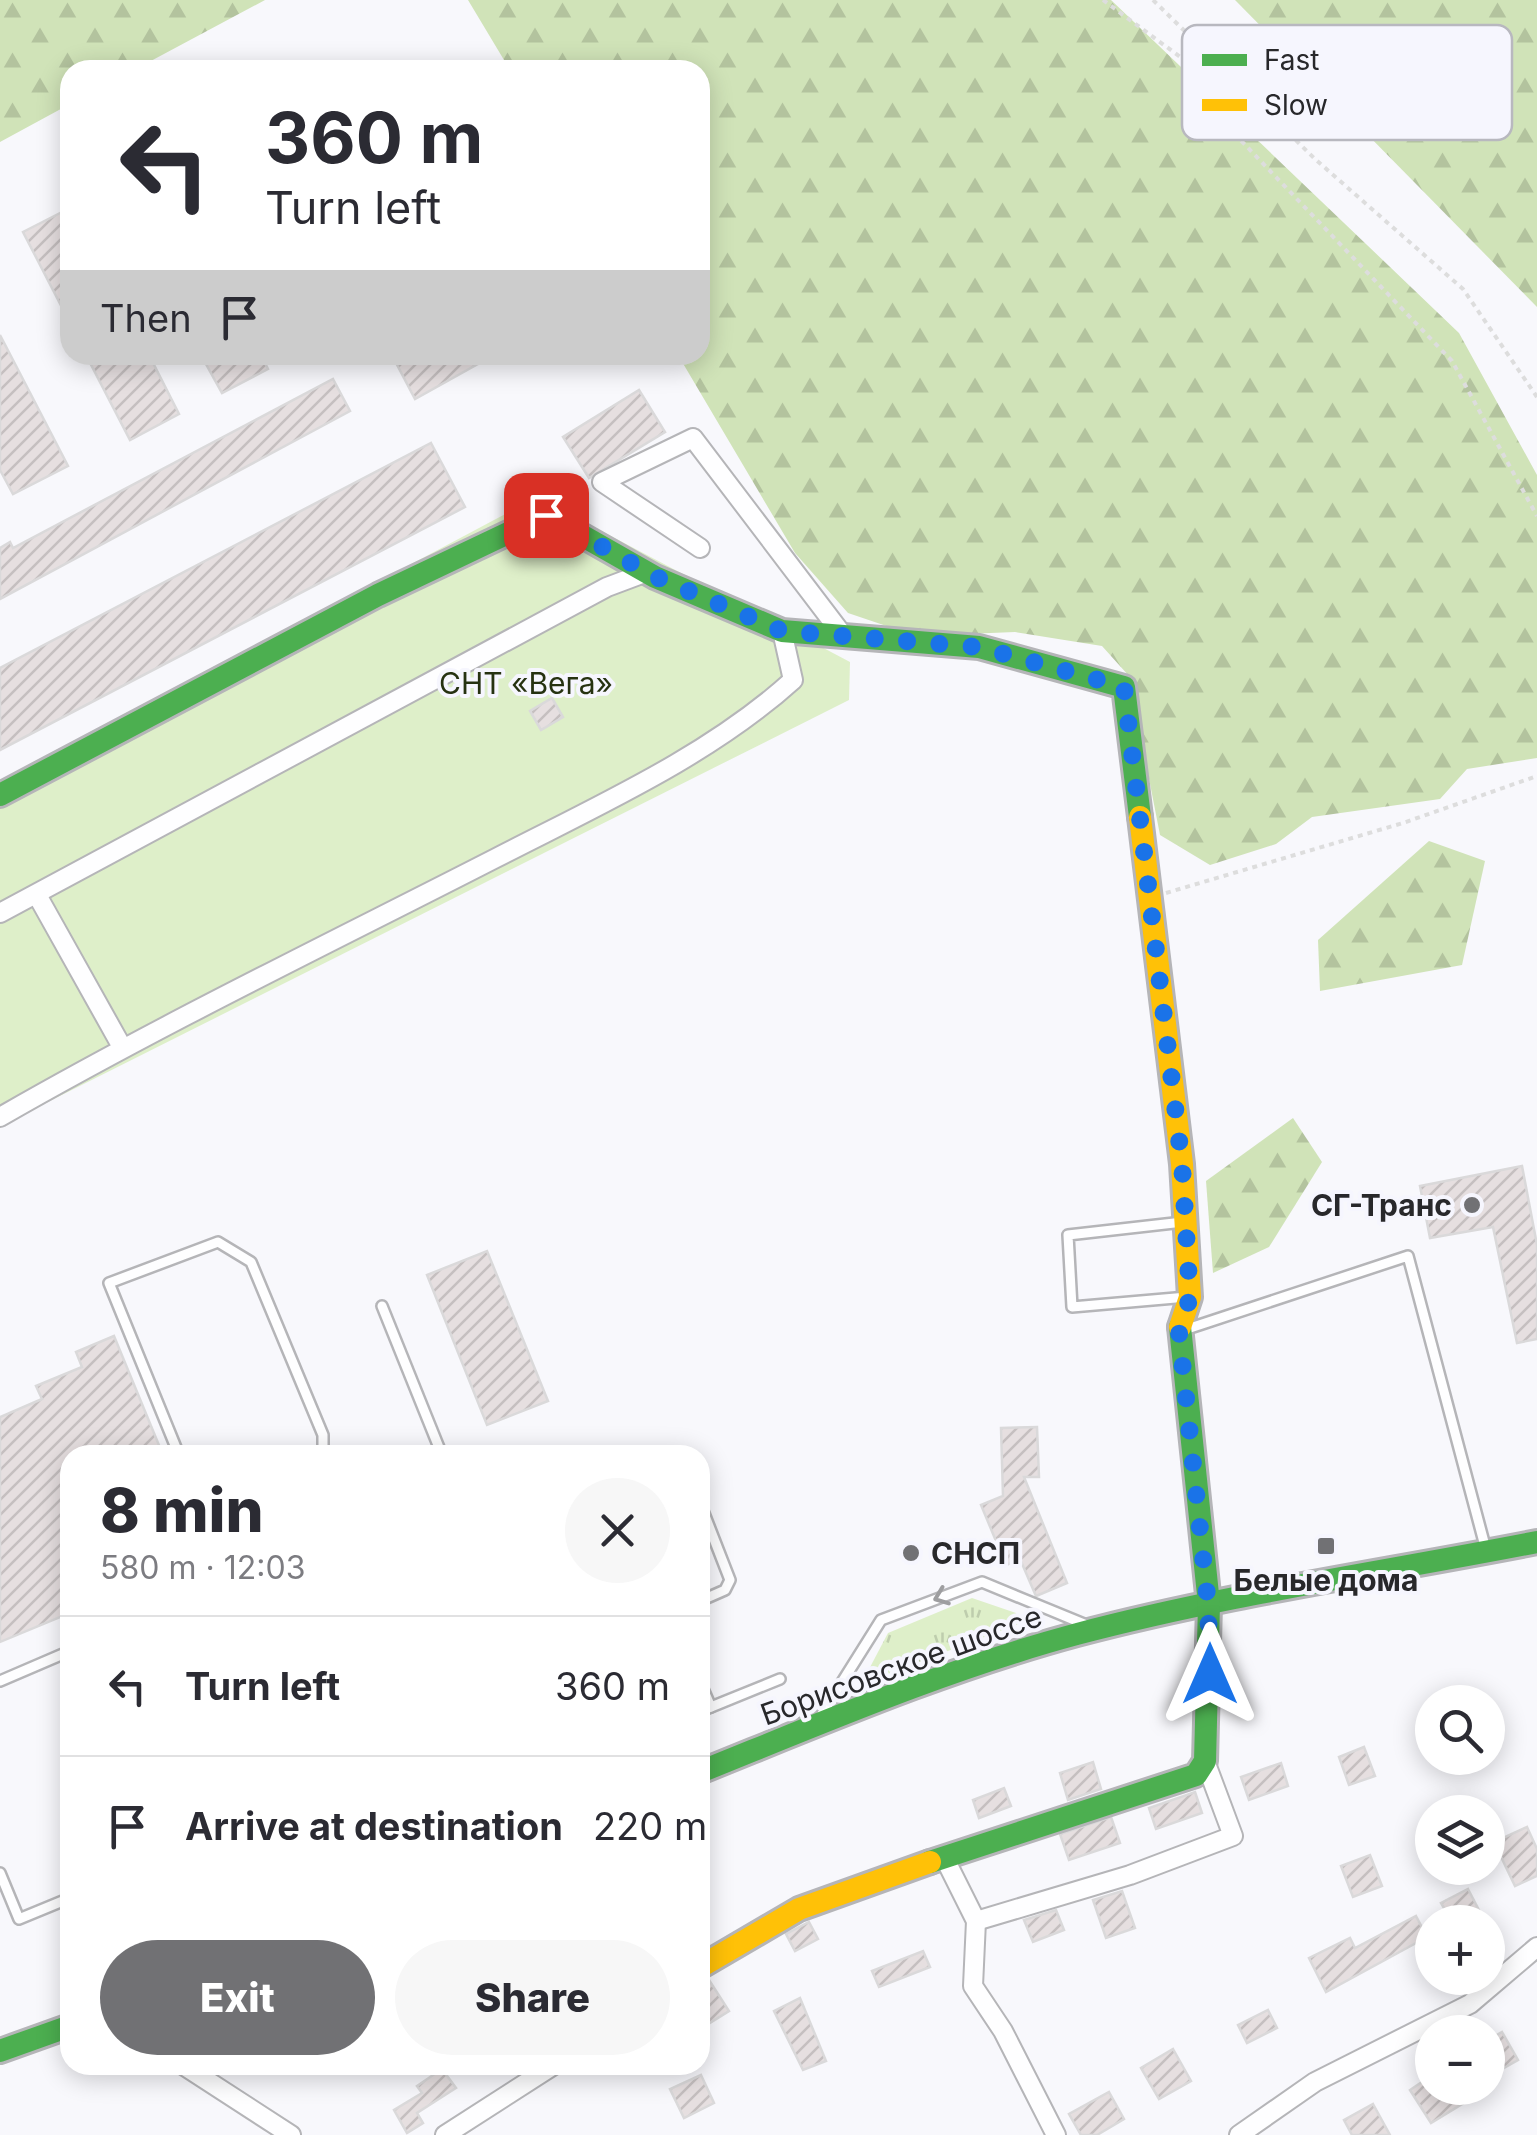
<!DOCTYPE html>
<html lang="en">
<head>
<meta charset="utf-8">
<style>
  :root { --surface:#fff; --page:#f7f7f7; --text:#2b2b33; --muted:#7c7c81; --line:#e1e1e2; --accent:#717174 }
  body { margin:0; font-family:Inter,sans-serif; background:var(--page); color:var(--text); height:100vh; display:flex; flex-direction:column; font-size:38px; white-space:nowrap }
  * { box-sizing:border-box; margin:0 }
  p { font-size:32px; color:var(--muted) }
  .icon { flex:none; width:55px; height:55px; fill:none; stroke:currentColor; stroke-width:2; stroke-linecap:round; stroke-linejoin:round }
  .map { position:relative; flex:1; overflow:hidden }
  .sheet { position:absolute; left:60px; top:1445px; width:650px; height:630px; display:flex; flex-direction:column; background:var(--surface); border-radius:30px; box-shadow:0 5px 25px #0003 }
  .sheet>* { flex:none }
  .top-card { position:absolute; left:60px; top:60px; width:650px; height:305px; border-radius:30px; box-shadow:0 5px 25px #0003; background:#fff; color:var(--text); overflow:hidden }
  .controls { position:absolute; left:1415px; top:1685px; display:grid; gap:20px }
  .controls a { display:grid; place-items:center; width:90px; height:90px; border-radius:50%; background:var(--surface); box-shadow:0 5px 25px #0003; font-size:50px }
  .pin { position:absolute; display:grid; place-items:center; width:85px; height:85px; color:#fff; margin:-42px; border-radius:20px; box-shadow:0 5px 15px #0006 }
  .me { position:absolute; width:110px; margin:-55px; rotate:0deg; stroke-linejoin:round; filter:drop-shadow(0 0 8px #0008) }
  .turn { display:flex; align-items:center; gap:35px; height:210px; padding:0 40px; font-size:45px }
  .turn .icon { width:130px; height:130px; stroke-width:2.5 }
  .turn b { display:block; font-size:70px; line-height:85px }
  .then { display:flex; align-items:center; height:95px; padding:0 40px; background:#0003; gap:20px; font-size:38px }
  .round { display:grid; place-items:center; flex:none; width:105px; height:105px; border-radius:52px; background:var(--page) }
  .overview { display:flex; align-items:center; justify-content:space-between; height:170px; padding:0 40px }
  h1 { font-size:60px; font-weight:800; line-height:75px }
  .primary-button { display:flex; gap:20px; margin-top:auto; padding:20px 40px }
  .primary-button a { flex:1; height:115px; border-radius:60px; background:var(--accent); color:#fff; font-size:40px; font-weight:800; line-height:115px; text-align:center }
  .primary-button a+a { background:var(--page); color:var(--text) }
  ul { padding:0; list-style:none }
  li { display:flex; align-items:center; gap:30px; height:140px; padding:0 40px; border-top:2px solid var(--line) }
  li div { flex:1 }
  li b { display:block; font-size:38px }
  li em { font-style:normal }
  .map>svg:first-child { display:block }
  .grass { fill:url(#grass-tufts) }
  .forest { fill:url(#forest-firs) }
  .green { fill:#deefc9 }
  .building { fill:url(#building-hatch); stroke:#dad9da; stroke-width:2.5 }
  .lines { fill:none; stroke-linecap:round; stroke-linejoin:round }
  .lane-casing { stroke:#b5b5b8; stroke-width:14 }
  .street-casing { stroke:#b5b5b8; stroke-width:22 }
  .fast-casing { stroke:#b5b5b8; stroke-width:28 }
  .slow-casing { stroke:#b5b5b8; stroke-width:28 }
  .path { stroke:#ddd; stroke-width:4; stroke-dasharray:5 5; stroke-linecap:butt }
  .lane { stroke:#fefeff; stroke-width:9 }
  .street { stroke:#fefeff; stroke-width:18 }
  .fast { stroke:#4caf50; stroke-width:22 }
  .slow { stroke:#ffc107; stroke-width:22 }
  .oneway { stroke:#9e9ea0 }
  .route { stroke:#1a73e8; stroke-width:18; stroke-dasharray:0 32.4 }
  .poi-dot { fill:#717174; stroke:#f6f6fe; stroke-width:4 }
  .labels { text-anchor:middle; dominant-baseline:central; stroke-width:8; stroke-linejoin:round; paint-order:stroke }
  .park-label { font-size:30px; fill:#263211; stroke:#f6f6fe }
  .poi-label { font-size:30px; font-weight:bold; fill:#28282b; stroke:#f6f6fe; text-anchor:end }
  .street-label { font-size:30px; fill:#28282b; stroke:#f6f6fe }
  .key { fill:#f6f6fe; stroke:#b8b8bf; stroke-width:2.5 }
  .key-label { font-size:28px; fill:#28282b }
</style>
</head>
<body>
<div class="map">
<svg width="1537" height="2135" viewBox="0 0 1537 2135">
  <defs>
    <pattern id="grass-tufts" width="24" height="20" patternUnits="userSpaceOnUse" patternTransform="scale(2.5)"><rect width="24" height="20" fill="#deefc9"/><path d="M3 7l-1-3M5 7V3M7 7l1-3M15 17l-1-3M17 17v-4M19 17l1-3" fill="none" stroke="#becdad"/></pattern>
    <pattern id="forest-firs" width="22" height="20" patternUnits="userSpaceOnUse" patternTransform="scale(2.5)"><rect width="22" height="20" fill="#d0e3b8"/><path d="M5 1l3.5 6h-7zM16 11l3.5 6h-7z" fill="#b3c39e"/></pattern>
    <pattern id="building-hatch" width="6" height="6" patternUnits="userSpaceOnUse" patternTransform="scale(2.5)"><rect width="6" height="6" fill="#e6dfe0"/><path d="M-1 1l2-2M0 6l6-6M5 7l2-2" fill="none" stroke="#c5bfc0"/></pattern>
  </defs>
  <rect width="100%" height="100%" fill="#f8f8fc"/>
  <!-- grass -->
  <path class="grass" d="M972,1598L1016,1613L1021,1623L872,1680L867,1673L888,1633Z"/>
  <!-- forest -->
  <g class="forest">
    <path d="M0,0H265L134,70H70V104L0,142Z"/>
    <path d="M468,0H1111L1459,333L1537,475V758L1467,769L1440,799L1312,817L1276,844L1210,865L1160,835L1129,676L1102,646L1015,632L916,636L848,613L795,553L678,355H700V70H510Z"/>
    <path d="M1235,0H1537V307Z"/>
    <path d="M1429,841L1485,861L1462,965L1320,991L1318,940Z"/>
    <path d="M1293,1118L1322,1162L1269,1247L1213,1273L1206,1181Z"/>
  </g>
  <!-- green -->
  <path class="green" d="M537,497L850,662L849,700L0,1126V783Z"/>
  <!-- building -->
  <g class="building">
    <path d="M70,208V323L23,232Z"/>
    <path d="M0,335L68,466L13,494L0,470Z"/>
    <path d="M86,355H149L179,414L130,440Z"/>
    <path d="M201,355H261L268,369L222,393Z"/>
    <path d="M401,355H494L415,399L394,359Z"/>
    <path d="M333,379L350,411L0,599V548L10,542L13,548Z"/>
    <path d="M639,390L665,432L589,478L563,437Z"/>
    <path d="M431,443L465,507L0,750V668Z"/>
    <path d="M552,698L563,717L541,730L530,711Z"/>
    <path d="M1522,1166L1537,1245V1339L1517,1343L1493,1227L1430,1238L1420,1186Z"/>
    <path d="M487,1251L548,1401L487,1425L427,1275Z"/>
    <path d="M114,1336L163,1455H70V1613L0,1642V1417L42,1399L36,1386L82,1367L76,1352Z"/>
    <path d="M1037,1427L1039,1477H1024L1067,1583L1036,1596L1020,1559L1006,1565L981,1505L1003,1496L1001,1428Z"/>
    <path d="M1364,1747L1375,1776L1349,1785L1339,1757Z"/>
    <path d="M1093,1762L1101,1789L1068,1800L1060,1773Z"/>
    <path d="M1281,1763L1288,1786L1249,1800L1241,1777Z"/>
    <path d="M1004,1788L1011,1806L979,1818L973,1800Z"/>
    <path d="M1195,1792L1202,1813L1156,1829L1149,1808Z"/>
    <path d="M1111,1817L1120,1843L1069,1860L1060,1834Z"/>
    <path d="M1527,1827L1537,1849V1876L1515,1886L1494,1842Z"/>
    <path d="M1370,1855L1382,1886L1353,1897L1341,1866Z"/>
    <path d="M1468,1889L1482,1916L1470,1922H1452L1441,1903Z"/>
    <path d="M1122,1891L1135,1928L1106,1938L1093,1900Z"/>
    <path d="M1056,1910L1064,1930L1033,1942L1024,1920Z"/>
    <path d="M1416,1916L1427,1937L1326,1992L1309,1958L1350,1938L1355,1948Z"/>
    <path d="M809,1922L818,1939L795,1951L786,1934Z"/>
    <path d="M923,1951L930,1967L879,1987L872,1971Z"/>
    <path d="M709,1980L729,2011L705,2026L700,2018V1986Z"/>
    <path d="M800,1998L826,2061L803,2070L774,2011Z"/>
    <path d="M1268,2010L1277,2028L1247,2043L1238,2025Z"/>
    <path d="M1502,2032L1518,2060L1495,2073L1488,2060V2040Z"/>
    <path d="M1173,2049L1191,2081L1159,2099L1141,2068Z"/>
    <path d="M442,2069L456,2088L417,2113L423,2123L407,2133L394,2110L422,2093L417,2086Z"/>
    <path d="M701,2075L714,2103L684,2118L670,2089Z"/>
    <path d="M1432,2075V2088H1458L1467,2101L1431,2123L1410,2090Z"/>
    <path d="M1109,2092L1124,2119L1097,2135H1081L1069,2114Z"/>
    <path d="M1373,2104L1390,2135H1352L1344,2120Z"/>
  </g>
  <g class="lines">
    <!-- lane casing -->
    <g class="lane-casing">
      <g id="lane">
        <path d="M1183,1222L1068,1235L1072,1307L1187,1297"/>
        <path d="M382,1306L442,1455"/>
        <path d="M1181,1331L1408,1256L1485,1546"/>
        <path d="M179,1455L109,1283L218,1242L251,1262L323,1435V1455"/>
        <path d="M700,1503L730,1580L725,1590L700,1601"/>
        <path d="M0,1681L70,1651"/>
        <path d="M700,1682L711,1707L700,1712"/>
        <path d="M711,1707L780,1679"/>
        <path d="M822,1714L881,1620L982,1582L1084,1624"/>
        <path d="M0,1873L19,1919L70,1898"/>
      </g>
    </g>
    <!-- street casing -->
    <g class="street-casing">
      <g id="street">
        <path d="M700,548L602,482L693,438L842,634"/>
        <path d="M37,895L122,1047"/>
        <path d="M0,913L607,587L647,572"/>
        <path d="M0,1117C162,1024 330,943 496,858C597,806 709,756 793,680L782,631"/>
        <path d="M944,1857L976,1921L973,1986L1003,2031L1056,2135"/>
        <path d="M976,1921L1130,1875L1233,1836L1205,1761"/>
        <path d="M183,2065L291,2135"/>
        <path d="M445,2135L554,2065"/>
        <path d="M1239,2135L1315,2082L1470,2004L1537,1947"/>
      </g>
    </g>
    <!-- fast casing -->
    <g class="fast-casing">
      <g id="fast">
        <path d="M0,795L378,595L546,515L655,577L782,631L979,647L1124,687L1140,817"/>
        <path d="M700,1772C824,1722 947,1669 1077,1634C1228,1594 1384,1572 1537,1542"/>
        <path d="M930,1862L1196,1775L1205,1761L1209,1604L1180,1327"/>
        <path d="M0,2051L70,2026"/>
      </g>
    </g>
    <!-- slow casing -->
    <g class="slow-casing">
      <g id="slow">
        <path d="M1140,817L1182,1164L1190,1297L1180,1327"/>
        <path d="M700,1967L799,1909L930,1862"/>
      </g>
    </g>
    <!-- path -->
    <g class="path">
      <path d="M1103,0L1183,59L1229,128L1452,361L1537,516"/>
      <path d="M1153,0L1315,159L1463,289L1537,397"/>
      <path d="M1166,893L1403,823L1537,776"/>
    </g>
    <!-- lane -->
    <use href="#lane" class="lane"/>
    <!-- street -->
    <use href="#street" class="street"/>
    <!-- fast -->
    <use href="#fast" class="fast"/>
    <!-- slow -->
    <use href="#slow" class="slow"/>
  </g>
  <!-- one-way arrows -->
  <defs><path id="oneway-chevron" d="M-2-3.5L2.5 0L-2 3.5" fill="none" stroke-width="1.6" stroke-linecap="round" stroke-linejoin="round" transform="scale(2.5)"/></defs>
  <use class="oneway" href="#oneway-chevron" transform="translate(941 1597) rotate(159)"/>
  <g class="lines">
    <!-- route -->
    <path class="route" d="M546,515L656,577L782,631L979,647L1124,687L1182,1164L1190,1297L1179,1332L1208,1604L1210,1674"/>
  </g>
  <!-- markers -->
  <g class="poi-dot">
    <circle cx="1472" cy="1205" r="10"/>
    <rect x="1316" y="1536" width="20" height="20" rx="5"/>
    <circle cx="911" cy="1553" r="10"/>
  </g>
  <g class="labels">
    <!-- park labels -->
    <g class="park-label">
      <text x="526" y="683">СНТ «Вега»</text>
    </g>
    <!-- poi labels -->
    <g class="poi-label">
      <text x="1452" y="1205">СГ-Транс</text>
      <text x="931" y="1553" text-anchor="start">СНСП</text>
      <text x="1326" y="1580" text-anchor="middle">Белые дома</text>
    </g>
    <!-- street labels -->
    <g class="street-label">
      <text transform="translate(901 1665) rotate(-20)">Борисовское шоссе</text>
    </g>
  </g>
  <!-- legend -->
  <rect x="1182" y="25" width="330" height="115" rx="15" class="key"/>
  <rect x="1202" y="54" width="45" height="12" fill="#4caf50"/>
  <rect x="1202" y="99" width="45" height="12" fill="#ffc107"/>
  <g class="key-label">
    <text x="1264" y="70">Fast</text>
    <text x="1264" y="115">Slow</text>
  </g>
</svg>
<div class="controls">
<a><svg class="icon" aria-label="search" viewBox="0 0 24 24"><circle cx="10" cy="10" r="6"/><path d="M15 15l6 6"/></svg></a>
<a><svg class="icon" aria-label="layers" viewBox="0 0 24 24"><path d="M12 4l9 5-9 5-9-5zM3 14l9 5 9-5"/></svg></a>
<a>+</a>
<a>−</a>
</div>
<div class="pin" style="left:546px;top:515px;background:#d93025"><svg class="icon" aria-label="arrive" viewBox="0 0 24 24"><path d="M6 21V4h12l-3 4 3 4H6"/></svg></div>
<svg class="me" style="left:1210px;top:1674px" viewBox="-20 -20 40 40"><path d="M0-17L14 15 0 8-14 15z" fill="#1a73e8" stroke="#fff" stroke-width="4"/></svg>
<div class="top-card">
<div class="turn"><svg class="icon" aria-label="left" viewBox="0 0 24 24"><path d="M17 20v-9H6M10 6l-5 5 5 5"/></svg><div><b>360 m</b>Turn left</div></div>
<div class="then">Then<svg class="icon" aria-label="arrive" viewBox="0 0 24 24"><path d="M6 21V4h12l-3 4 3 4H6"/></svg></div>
</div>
<section class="sheet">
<div class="overview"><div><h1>8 min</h1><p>580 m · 12:03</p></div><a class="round"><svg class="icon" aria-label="close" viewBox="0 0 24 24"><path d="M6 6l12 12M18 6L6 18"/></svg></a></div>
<ul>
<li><svg class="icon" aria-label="left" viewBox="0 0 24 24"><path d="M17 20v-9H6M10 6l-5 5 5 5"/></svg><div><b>Turn left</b></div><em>360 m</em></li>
<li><svg class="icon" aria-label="arrive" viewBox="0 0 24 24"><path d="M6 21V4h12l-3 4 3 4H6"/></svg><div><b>Arrive at destination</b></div><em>220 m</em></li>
</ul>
<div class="primary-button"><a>Exit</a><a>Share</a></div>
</section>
</div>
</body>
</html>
